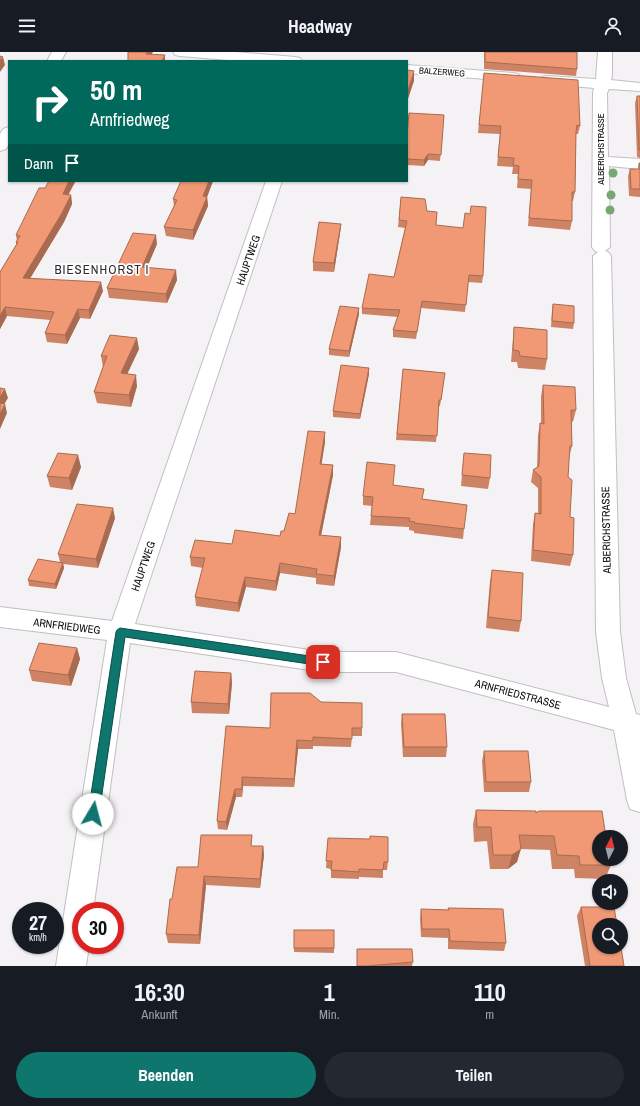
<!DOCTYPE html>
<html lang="de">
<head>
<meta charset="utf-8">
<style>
  :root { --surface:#171b24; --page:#242831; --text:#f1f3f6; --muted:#9ea1a6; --accent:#0f766e }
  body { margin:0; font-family:"Archivo Narrow",sans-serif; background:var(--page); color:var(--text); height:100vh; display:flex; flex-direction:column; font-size:15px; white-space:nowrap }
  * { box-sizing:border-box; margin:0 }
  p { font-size:13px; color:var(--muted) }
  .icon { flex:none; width:22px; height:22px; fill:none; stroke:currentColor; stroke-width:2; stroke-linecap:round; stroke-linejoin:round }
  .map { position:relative; height:914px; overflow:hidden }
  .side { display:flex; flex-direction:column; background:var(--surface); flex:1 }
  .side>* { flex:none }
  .hud { position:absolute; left:8px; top:8px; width:400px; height:122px; border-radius:0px; box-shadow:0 1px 3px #0004; background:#00695c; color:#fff; overflow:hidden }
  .needle { width:26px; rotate:7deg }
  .buttons { position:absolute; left:592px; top:778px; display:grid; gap:8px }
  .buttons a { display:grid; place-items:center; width:36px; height:36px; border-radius:50%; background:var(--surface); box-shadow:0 1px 3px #0004; font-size:20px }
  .speed { position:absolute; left:12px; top:850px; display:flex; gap:8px; font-size:20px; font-weight:700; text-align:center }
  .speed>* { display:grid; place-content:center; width:52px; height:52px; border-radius:50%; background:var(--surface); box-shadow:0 1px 3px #0004; line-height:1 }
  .speed small { font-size:10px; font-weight:400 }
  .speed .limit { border:6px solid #d22; background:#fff; color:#111 }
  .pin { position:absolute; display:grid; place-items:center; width:34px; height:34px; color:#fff; margin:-17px; border-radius:8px; box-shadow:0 2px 6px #0006 }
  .me { position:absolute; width:44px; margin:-22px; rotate:8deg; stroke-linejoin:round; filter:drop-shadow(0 0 3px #0008) }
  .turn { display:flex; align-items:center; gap:14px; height:84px; padding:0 16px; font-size:18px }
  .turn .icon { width:52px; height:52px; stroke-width:2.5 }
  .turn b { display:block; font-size:28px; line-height:34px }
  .then { display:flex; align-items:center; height:38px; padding:0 16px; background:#0003; gap:8px; font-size:15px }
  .eta { display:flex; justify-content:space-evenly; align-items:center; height:68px; text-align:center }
  .eta b { font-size:24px; font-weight:700; line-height:28px }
  .action { display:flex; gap:8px; margin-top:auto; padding:8px 16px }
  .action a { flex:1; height:46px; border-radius:24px; background:var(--accent); color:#fff; font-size:16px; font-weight:700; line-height:46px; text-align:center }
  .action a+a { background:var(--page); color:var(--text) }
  header { display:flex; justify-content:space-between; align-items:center; height:52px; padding:0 16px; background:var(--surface); font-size:18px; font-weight:700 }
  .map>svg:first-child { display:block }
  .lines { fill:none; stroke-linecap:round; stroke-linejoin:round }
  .street-casing { stroke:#c1bfc2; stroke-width:2 }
  .street { fill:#fff; fill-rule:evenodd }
  .tree { fill:#79a773 }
  .wall { fill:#ce8464 }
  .shaded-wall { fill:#a86b51 }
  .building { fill:#f09974; stroke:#a86b51 }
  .route { fill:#0f766e; stroke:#0a4d48 }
  .labels { text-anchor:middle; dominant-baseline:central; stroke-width:3.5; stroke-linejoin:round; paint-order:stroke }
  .far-street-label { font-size:9px; fill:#0d0c0d; stroke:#fff }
  .street-label { font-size:11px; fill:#0d0c0d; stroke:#fff }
  .quarter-label { font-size:13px; letter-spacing:1px; fill:#2c2a2d; stroke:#fff }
</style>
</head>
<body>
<header><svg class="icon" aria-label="menu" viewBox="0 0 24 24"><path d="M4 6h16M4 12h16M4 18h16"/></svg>Headway<svg class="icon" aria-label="person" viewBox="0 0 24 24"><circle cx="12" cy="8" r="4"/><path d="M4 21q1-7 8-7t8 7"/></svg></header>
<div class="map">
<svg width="640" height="914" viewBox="0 0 640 914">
  <rect width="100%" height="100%" fill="#f4f2f5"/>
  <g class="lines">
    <!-- street casing -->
    <g class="street-casing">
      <g id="street">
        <path d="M52,0H66L61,9H47Z"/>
        <path d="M173,0H235L295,5L300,6L302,9H240L180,4L175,3Z"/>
        <path d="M598,0H612V23L611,28L640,31V39L609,37L607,41L608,105L640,107V117L609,114L610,195L605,199L608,200L611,204L620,580L626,626L636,662L640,663V760L630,757L627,748L614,678L396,620H323L130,591L93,859H81V893H89L86,914H56L107,588L0,575V555L112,569L266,129H282L135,572L323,600H396L609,655L602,626L596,580L593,204L598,200L595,199L592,195L593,41L594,36L547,32L542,31L540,28L542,25L547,24L596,27Z"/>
        <path d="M407,13L513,21L518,22L520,25L518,28L513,29L407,21Z"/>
        <path d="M9,75V92L6,97L0,99V82L3,77Z"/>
      </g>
    </g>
    <!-- street -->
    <use href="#street" class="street"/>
  </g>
  <!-- trees -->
  <g class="tree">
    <circle cx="613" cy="121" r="4.5"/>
    <circle cx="611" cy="143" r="4.5"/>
    <circle cx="610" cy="158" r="4.5"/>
  </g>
  <!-- wall -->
  <g class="wall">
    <path d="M484,0H577V17L576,24L484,17Z"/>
    <path d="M484,21L580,74L578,82H576L575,140L573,149H572V169L570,178L528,174L531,137L517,136L518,122H512L513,115L497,114L500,82L478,81Z"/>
    <path d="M637,44H640V106L637,105L635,51Z"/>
    <path d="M444,63L440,109L428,108L424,114L407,113V83Z"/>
    <path d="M639,111H640V145L629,144L628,124L630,117H638Z"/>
    <path d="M181,129H213L207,145L208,154L193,188L166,184L164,175L174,154L173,147Z"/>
    <path d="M75,130L68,143H71L72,152L64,170L30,226L103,239L90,267L80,266L67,292L47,290L45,281L50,268L7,264L0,277V220L16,193V190L17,189L16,183L45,136Z"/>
    <path d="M401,145L427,159L436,173L483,224L482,231L468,230L465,260L421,256L416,287L393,285V278L398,265L362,262V256L394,225L405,176L398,175Z"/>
    <path d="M341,172L340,181L334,220L313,219V210Z"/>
    <path d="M157,192L147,215L177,228L167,251L109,246L107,236Z"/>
    <path d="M553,252L574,271L573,277L551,275L552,258Z"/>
    <path d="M359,262L349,305L329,303V297Z"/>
    <path d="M514,275L547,307L545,318L518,316L517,310H511L513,287Z"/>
    <path d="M139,297L127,322L137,334L131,355L97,351L94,340L103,315L101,304Z"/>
    <path d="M369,316V322L360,367L333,365V359Z"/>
    <path d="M403,317L445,321L440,354H439L436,390L396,388Z"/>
    <path d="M543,333L576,358L573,370L572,369V394L569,405L568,425L570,465L573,503L570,514L531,509L533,472L535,461H538V436L531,430L533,418L537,416L538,383L540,371H541V344Z"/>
    <path d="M325,380V390L321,412L333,413V423L321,484L341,485V495L334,534L316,532V526L280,521L276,539L246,535L239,560L196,554L195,545L203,516L191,514L190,505L232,492L280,484L284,479L295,462Z"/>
    <path d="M464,401L490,426L488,437L461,434Z"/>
    <path d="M81,415L72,438L50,435L47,424Z"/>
    <path d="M393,433L423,447L464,477L463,487L414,481V479L409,478V475L370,473L372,454L363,453V444Z"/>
    <path d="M115,466L98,516L63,512L64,516L56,537L29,534L28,528L60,510L58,502Z"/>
    <path d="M492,518L521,569L519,580L486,576L490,529Z"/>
    <path d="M77,596L80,607L71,634L32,629L29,618Z"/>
    <path d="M231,621L232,631L229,662L192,661L191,650Z"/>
    <path d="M321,650L362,676V684H352L351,695L313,694V697H298L294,735L243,734L242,745H236L227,778L218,777L217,769L270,676Z"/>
    <path d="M402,662L447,695L446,705H403L401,672Z"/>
    <path d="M484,699L531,730L529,740H484L482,709Z"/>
    <path d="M476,758L536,761L611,813L605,827L575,826L574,817H552L550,798L520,797L517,810L508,817H490L487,789L474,790L473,772Z"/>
    <path d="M328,786L388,810L387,818H383V826L359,825V827L331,826V817L326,816Z"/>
    <path d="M252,794H263L264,803L260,836L206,833L200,892L168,891L166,882L172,847L198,815Z"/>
    <path d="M581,855L624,914H585L577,864Z"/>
    <path d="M448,856L506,891L504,899L448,897V886L421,885L420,866L421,857L448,858Z"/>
    <path d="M294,878H334V901L294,900Z"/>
    <path d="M413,910L412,914H357Z"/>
  </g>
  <!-- shaded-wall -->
  <g class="shaded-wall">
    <path d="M147,0H153L148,9L146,2Z"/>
    <path d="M165,3V9H162Z"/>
    <path d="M3,5L5,13L0,20V9Z"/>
    <path d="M414,19V29L407,50V42Z"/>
    <path d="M428,102V108L424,114V108Z"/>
    <path d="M69,129H75V130L64,151L63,142Z"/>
    <path d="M209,129H213L207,145L208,154L193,188V178L203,144Z"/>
    <path d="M71,143L72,152L64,170L25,235L23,226Z"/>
    <path d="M341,172L340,181L334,220V211Z"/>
    <path d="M156,183L157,192L143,225L142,215Z"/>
    <path d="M176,218L177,228L167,251L166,242Z"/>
    <path d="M101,230L103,239L90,267L89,258Z"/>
    <path d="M5,255L7,264L0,277V264Z"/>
    <path d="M359,256V262L349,305V299Z"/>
    <path d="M78,257L80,266L67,292L65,283Z"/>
    <path d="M137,286L139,297L122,333L121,321Z"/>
    <path d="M369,316V322L360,367V362Z"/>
    <path d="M136,323L137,334L131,355L129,343Z"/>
    <path d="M5,337L8,346L0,359V345Z"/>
    <path d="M5,352L7,361L0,377V362Z"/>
    <path d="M325,380V390L320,422V412Z"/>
    <path d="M78,403L81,415L72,438L69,426Z"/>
    <path d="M333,413V423L319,493V483Z"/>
    <path d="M113,456L115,466L98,516L96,507Z"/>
    <path d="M341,485V495L334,534V524Z"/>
    <path d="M63,511L64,516L56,537L55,532Z"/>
    <path d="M280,511V521L276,539V529Z"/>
    <path d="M245,525L246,535L239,560L238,551Z"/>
    <path d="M77,596L80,607L71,634L68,623Z"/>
    <path d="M231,621L232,631L229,662L228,652Z"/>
    <path d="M297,688L298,697L294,735V727Z"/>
    <path d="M242,725L243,734L242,745Z"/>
    <path d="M235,737L236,745L227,778L226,770Z"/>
    <path d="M263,794L264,803L260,836V827Z"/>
    <path d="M521,797L517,810L508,817L512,803Z"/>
    <path d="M204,824L206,833L200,892L199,883Z"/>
  </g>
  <!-- building -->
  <g class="building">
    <path d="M128,0H147L146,2L165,3L162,9H128Z"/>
    <path d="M485,0H577V17L485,10Z"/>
    <path d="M0,4L3,5L0,9Z"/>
    <path d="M407,18L414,19L407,42Z"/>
    <path d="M484,21L578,28L580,74L577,73L576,80L575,140H572V169L529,166L532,128L518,127L519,114L513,113L514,106L498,105L501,74L479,73Z"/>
    <path d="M637,44H640V98H639Z"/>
    <path d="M409,61L444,63L441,103L428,102L424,108L407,107V83Z"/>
    <path d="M639,111H640V137H631L630,117H639Z"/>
    <path d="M49,129H69L63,142L71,143L62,161L23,226L101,230L89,258L78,257L65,283L45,281L54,260L5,255L0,264V220L18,190H16L20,184L16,183L39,136H45Z"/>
    <path d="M181,129H209L203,144L207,145L193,178L164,175L177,148L173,147Z"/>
    <path d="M401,145L425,147L427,159L437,160L436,173L463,176L465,161L470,162L471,154L486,155L483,224L469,223L466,253L422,249L417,280L393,278L400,258L362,256L369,222L394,225L407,169L399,168Z"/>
    <path d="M319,170L341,172L334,211L313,210Z"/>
    <path d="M133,181L156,183L142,215L176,218L166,242L107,236Z"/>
    <path d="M553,252L574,254V271L552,269Z"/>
    <path d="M340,254L359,256L349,299L329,297Z"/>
    <path d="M514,275L547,278V307L520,304L519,299L513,298Z"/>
    <path d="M110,283L137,286L121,321L136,323L129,343L94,340L107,304H101Z"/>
    <path d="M341,313L369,316L360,362L333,359Z"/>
    <path d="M403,317L445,321L441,348H439L437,384L397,382Z"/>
    <path d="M543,333L575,335L576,358H571L572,394H570L568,425L572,428L570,465L574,466L573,503L533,498L535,461L541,462V425L533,418L539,414L540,371L544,372Z"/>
    <path d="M0,336L5,337L0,345Z"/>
    <path d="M0,351L5,352L0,362Z"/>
    <path d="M308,379L325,380L320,412L333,413L319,483L341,485L334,524L316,522L317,517L280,511L276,529L245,525L238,551L195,545L205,506L190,505L195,488L232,492L235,478L280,484L281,479H284L289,461L295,462Z"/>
    <path d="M58,401L78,403L69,426L47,424Z"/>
    <path d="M464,401L491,403L490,426L462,423Z"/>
    <path d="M367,410L395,413L393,433L424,437L422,447L467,453L464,477L414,471L415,470L409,469L410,466L371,464L373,445L363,444Z"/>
    <path d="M77,452L113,456L96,507L58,502Z"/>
    <path d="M38,507L63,511L55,532L28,528Z"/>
    <path d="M492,518L523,521L521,569L488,565Z"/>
    <path d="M39,591L77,596L68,623L29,618Z"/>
    <path d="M195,619L231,621L228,652L191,650Z"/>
    <path d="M271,641H310L321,650L362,651V676H352V687L313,685V689L297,688L294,727L242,725V737H235L226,770L217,769L226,674L270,676Z"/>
    <path d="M402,662H445L447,695H404Z"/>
    <path d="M484,699H528L531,730H486Z"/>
    <path d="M476,758L536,759V761L539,759H602L606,785H599V807H610L611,813H580L579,804L557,803L554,784L519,783L521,797L512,803H493L491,775H477Z"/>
    <path d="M201,783H252L251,794H263L260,827L204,824L199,883L166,882L170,847H172L177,815H198Z"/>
    <path d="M370,784L388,785V810H384L383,818L359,817V820L331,818L332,809H326L328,786L370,787Z"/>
    <path d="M581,855H614L617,873H599V895H621L624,914H590Z"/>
    <path d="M448,856L503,857L506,891L450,889L449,877H422L421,857L449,858Z"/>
    <rect x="294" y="878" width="40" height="18"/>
    <path d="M357,897H412L413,910L367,914H357Z"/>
  </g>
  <!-- route -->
  <path class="route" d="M120,576L323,606L327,607L328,610L327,613L323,614L125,585L99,762L97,766L93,768L89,766L88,762L116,580L117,578Z"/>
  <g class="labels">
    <!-- far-street labels -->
    <g class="far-street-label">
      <text transform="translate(442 20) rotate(4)">BALZERWEG</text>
      <text transform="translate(601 97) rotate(-90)">ALBERICHSTRASSE</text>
    </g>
    <!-- street labels -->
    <g class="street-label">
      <text transform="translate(248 208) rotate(-71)">HAUPTWEG</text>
      <text transform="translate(606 478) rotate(-91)">ALBERICHSTRASSE</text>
      <text transform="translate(143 514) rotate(-71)">HAUPTWEG</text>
      <text transform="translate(67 574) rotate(7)">ARNFRIEDWEG</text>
      <text transform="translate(518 642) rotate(15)">ARNFRIEDSTRASSE</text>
    </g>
    <!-- quarter labels -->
    <g class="quarter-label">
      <text x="102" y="217">BIESENHORST I</text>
    </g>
  </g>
</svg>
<div class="buttons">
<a><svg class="needle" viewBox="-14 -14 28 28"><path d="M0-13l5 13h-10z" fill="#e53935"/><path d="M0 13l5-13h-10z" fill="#9ea1a6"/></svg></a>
<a><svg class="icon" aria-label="sound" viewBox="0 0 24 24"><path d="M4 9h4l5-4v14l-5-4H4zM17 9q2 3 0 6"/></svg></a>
<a><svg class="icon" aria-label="search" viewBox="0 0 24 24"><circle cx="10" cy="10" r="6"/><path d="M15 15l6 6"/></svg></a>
</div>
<div class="speed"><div>27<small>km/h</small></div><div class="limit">30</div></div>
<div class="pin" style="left:323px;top:610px;background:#d93025"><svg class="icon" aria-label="arrive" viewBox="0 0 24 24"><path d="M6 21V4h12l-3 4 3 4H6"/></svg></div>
<svg class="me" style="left:93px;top:762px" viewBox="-20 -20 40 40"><circle r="19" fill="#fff"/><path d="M0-13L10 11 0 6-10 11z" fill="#0f766e"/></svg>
<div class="hud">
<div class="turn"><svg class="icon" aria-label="right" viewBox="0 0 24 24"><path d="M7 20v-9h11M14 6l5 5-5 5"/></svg><div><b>50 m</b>Arnfriedweg</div></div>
<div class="then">Dann<svg class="icon" aria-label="arrive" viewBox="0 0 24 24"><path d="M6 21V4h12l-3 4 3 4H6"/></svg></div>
</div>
</div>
<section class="side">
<div class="eta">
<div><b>16:30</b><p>Ankunft</p></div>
<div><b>1</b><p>Min.</p></div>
<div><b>110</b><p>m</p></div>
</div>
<div class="action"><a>Beenden</a><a>Teilen</a></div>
</section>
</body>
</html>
